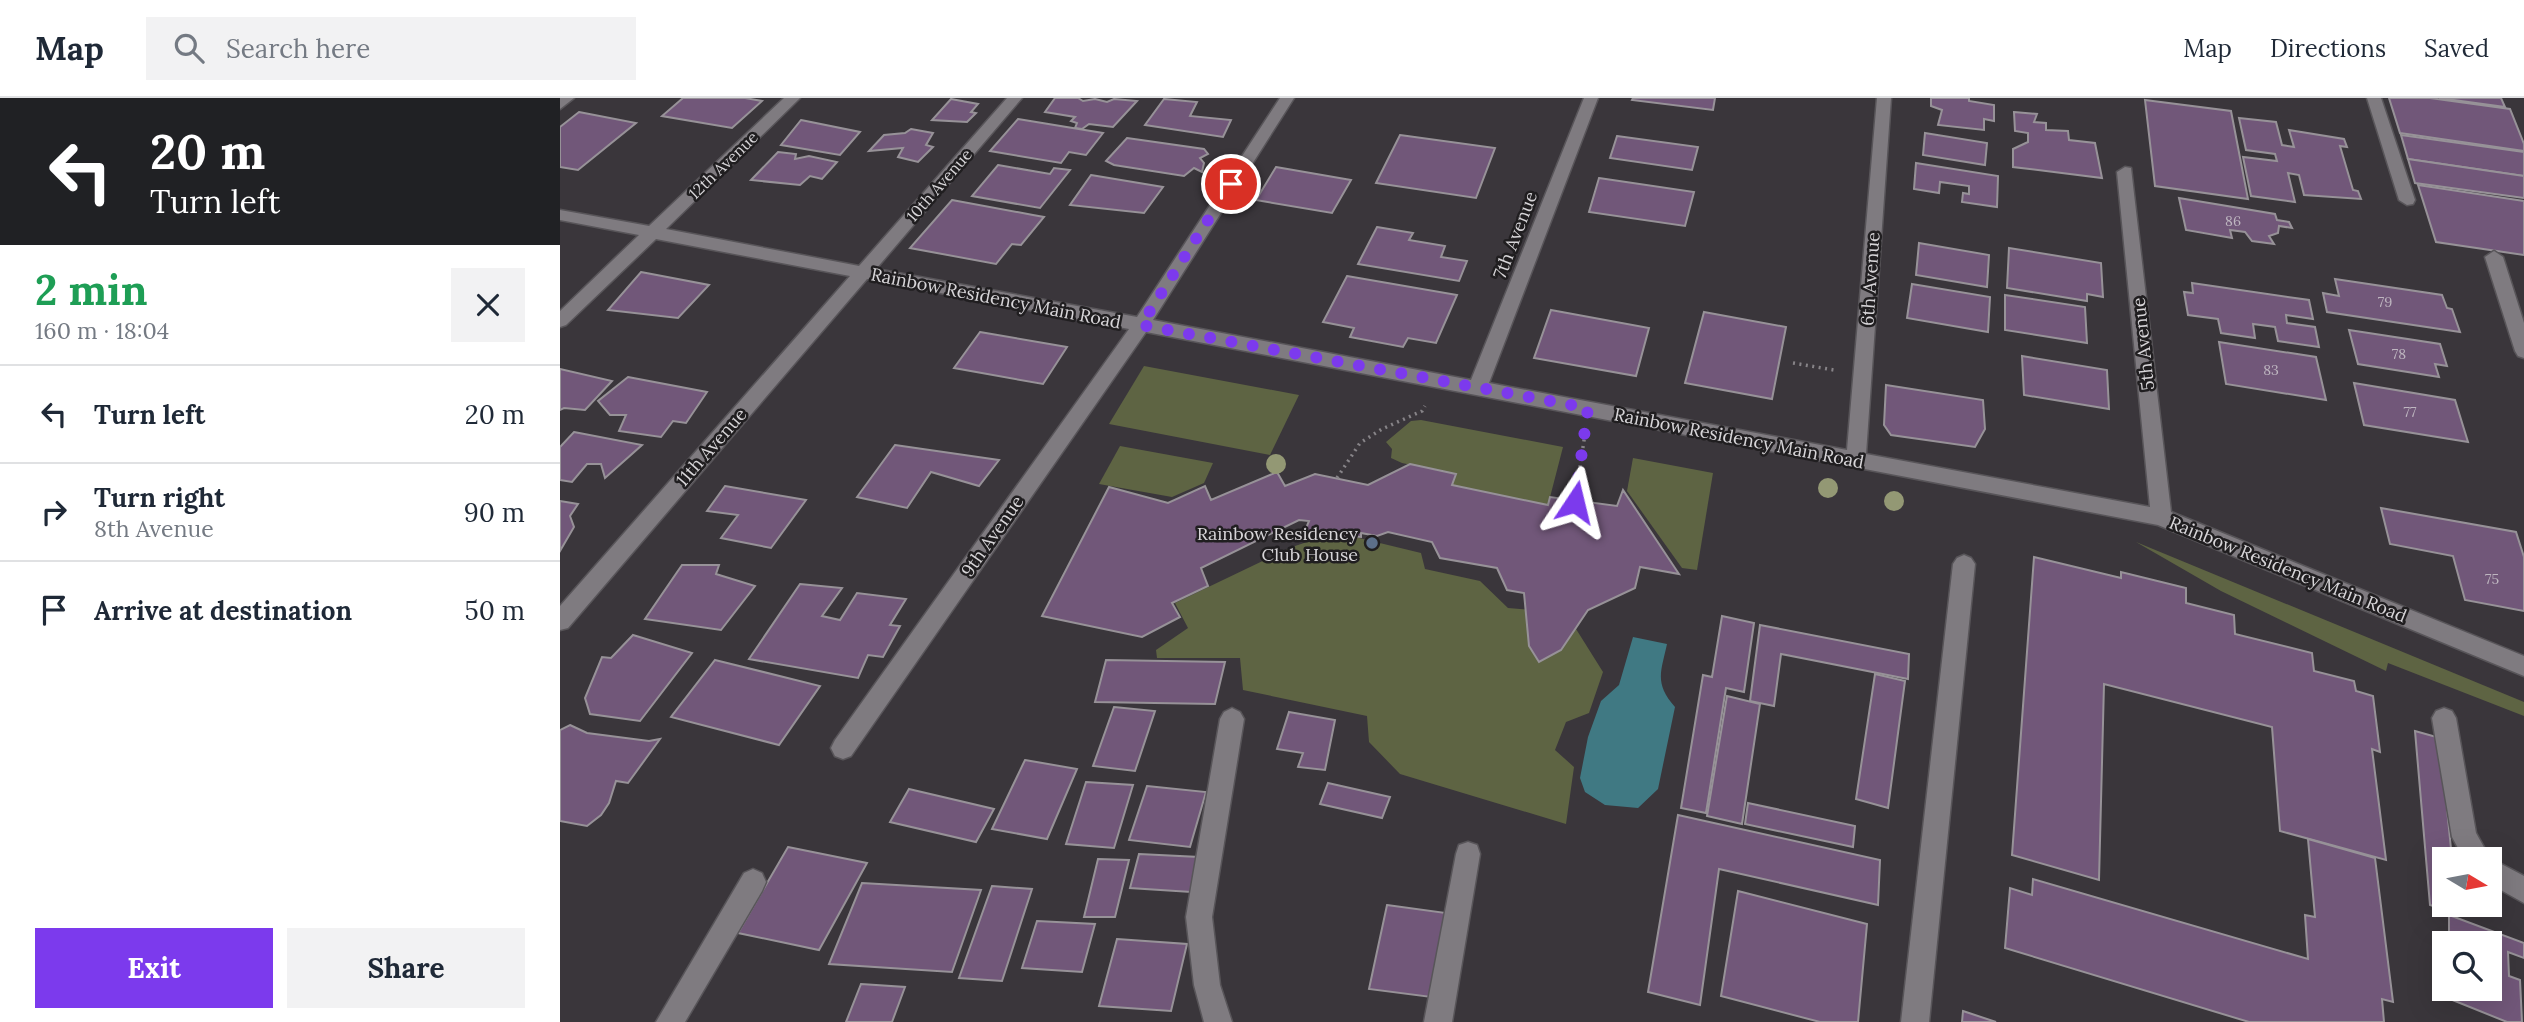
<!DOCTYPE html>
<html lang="en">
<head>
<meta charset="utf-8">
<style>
  :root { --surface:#fff; --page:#f2f2f3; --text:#1f2937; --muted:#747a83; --line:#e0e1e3; --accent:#7c3aed }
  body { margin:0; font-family:Lora,serif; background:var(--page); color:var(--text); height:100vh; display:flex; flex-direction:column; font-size:26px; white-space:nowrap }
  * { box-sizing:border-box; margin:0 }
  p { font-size:23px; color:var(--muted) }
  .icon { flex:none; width:38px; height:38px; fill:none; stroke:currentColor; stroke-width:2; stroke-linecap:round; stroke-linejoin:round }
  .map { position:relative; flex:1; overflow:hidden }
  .side { display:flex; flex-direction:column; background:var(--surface); width:560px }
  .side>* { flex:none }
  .hud { background:#202124; color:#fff; overflow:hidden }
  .needle { width:46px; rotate:100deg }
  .buttons { position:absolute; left:1872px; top:749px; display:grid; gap:14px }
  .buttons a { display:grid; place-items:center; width:70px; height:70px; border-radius:0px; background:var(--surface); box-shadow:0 7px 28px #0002; font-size:35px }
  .pin { position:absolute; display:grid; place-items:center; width:60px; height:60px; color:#fff; margin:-30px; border:4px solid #fff; border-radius:50%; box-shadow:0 2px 7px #0007 }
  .me { position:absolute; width:77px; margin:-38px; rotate:10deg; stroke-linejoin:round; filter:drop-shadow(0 0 5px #0008) }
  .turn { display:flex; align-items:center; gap:24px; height:147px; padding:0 35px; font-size:32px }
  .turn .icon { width:91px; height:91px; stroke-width:2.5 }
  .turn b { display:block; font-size:49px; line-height:60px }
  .round { display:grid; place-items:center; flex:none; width:74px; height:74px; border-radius:0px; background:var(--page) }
  .head { display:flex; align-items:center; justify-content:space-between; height:119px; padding:0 35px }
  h1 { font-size:42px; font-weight:800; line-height:52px; color:#1e9e55 }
  .primary-button { display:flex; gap:14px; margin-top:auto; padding:14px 35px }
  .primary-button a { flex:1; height:80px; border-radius:0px; background:var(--accent); color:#fff; font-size:28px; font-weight:800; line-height:80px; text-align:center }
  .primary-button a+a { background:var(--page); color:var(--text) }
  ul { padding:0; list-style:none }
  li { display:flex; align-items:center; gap:21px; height:98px; padding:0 35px; border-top:2px solid var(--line) }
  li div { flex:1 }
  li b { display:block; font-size:26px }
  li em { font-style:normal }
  header { display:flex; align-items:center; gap:42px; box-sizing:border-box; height:98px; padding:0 35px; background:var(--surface); border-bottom:2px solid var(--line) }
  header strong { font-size:33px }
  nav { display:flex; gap:38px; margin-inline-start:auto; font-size:24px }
  .search { width:490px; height:63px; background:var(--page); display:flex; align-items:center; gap:18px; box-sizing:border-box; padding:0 24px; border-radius:0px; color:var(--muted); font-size:26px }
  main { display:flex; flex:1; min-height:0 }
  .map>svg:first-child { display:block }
  .green { fill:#5e6443 }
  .water { fill:#407983 }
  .building { fill:#715779; stroke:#979298; stroke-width:2 }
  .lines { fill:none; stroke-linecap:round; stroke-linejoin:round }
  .minor-casing { stroke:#585559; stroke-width:3 }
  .path-far1 { stroke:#878488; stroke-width:3.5; stroke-dasharray:2 4.5; stroke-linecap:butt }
  .path { stroke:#878488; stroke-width:5; stroke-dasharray:2 6; stroke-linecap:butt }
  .minor { fill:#7f7b80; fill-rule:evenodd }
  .tree { fill:#939874 }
  .route { stroke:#7c3aed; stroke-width:12; stroke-dasharray:0 21.6 }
  .service-dot { fill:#5c6f8a; stroke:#201e20; stroke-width:2.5 }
  .labels { text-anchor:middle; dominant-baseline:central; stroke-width:5; stroke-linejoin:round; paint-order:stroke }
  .number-label { font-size:14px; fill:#beb6c0 }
  .far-street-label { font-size:16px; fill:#d7d5d8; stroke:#201e20 }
  .street-label { font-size:18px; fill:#d7d5d8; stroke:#201e20 }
  .poi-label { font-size:18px; fill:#d7d5d8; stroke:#201e20; text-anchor:end }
</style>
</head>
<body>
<header>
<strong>Map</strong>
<div class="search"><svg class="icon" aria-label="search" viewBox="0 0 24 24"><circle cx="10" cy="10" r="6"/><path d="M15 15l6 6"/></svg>Search here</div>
<nav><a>Map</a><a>Directions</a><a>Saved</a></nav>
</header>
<main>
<section class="side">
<div class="hud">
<div class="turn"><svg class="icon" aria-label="left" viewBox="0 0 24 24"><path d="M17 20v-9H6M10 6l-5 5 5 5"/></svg><div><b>20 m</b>Turn left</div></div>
</div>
<div class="head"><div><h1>2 min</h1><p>160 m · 18:04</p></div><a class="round"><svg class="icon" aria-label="close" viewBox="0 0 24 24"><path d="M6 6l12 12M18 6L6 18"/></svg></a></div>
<ul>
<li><svg class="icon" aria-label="left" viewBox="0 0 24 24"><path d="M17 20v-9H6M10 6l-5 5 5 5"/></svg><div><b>Turn left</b></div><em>20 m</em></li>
<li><svg class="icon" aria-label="right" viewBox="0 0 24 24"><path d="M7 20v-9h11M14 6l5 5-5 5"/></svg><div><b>Turn right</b><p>8th Avenue</p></div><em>90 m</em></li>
<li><svg class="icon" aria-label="arrive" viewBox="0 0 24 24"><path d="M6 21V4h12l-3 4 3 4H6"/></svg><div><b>Arrive at destination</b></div><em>50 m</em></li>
</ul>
<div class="primary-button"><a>Exit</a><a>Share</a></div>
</section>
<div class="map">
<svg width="1964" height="924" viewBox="0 0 1964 924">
  <rect width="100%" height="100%" fill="#3a363b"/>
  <!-- green -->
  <g class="green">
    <path d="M584,268L739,297L710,357L549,326Z"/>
    <path d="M861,322L1003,349L988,407L892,387L895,376L842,365L831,360L832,351L826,344L851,323Z"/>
    <path d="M560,348L653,365L644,385L612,399L539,386Z"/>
    <path d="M1073,360L1153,375L1137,472L1122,470L1067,393Z"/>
    <path d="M795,439L861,455L865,471L920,483L948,510L1006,515L1043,574L1029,615L1006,624L995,652L1014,669L1006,726L840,676L809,644L807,618L683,592L680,560H597L596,552L628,530L615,505L732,449L759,440Z"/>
    <path d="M1576,444L1964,604V618L1828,565L1826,573L1661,493Z"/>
  </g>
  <!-- water -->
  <path class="water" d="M1073,539L1107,546C1101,574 1094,585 1115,609L1098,691L1078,710L1045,707L1025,694L1020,680L1028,639L1041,603L1059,587Z"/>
  <!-- building -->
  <g class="building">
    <path d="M123,0H185L202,3L172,30L102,18Z"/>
    <path d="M495,0H518L523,3L535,1L547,4L554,1L577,3L553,29L529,26L522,31L515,30L517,25L511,23L515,19L485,14Z"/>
    <path d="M1073,0H1155L1153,12L1072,2Z"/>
    <path d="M1371,0H1409V3L1434,7V23L1424,21V32L1378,27L1382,12L1371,8Z"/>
    <path d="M1829,0H1870L1950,11L1964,46V53L1840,35Z"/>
    <path d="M1879,0H1941L1945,9Z"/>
    <path d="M391,1L418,6L411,14L416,15L407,24L372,22Z"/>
    <path d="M604,1L637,4L630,18L671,22L663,39L585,27Z"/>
    <path d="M1585,2L1671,13L1688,101L1595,88Z"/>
    <path d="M19,14L76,25L18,72L0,69V29Z"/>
    <path d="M1454,14L1477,16L1474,24L1486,25V32L1508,33L1509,42L1535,45L1542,80L1453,69V51L1468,44V35L1455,33Z"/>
    <path d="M1679,20L1716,24L1722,47L1734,49L1729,32L1784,41L1787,49L1780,48L1793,92L1798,93L1801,101L1744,97L1739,77L1728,75L1735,104L1691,98L1683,59L1717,63L1715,56L1686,52Z"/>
    <path d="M458,21L543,35L526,57L509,54L501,65L430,53Z"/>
    <path d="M241,22L300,34L280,57L221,47Z"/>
    <path d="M351,31L373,35L366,47L373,49L358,64L338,59L343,50L309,53L324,37L345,35Z"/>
    <path d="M1365,35L1427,45L1425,67L1363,57Z"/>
    <path d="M840,37L935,50L916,100L816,85Z"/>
    <path d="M1841,37L1964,54V78L1848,61Z"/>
    <path d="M1057,38L1138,49L1132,72L1050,60Z"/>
    <path d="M567,40L644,51L648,56L640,60L644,65L642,74L634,70L624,78L554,67L546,63Z"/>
    <path d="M218,54L236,56L235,61L249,58L277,64L262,81L250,78L240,87L191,82Z"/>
    <path d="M1848,61L1964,78V100L1855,85Z"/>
    <path d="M1356,65L1438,78L1437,109L1402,104L1403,95L1409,96V88L1380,84L1379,95L1354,91Z"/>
    <path d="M438,67L490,76L494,70L510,72L480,110L412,98Z"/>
    <path d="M716,69L791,82L772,115L696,102Z"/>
    <path d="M531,77L603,89L584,115L510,107Z"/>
    <path d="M1039,80L1134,94L1125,128L1029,114Z"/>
    <path d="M1858,87L1964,103V157L1876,144Z"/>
    <path d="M1619,100L1715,116L1717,122L1729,124L1732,130L1719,128L1718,135L1709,138L1714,146L1692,143L1685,134L1670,132L1672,140L1626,132Z"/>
    <path d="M392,102L473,117L484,119L461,147L452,146L436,166L350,150Z"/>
    <path d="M817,129L853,135L849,142L885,148L881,159L907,163L899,183L798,166Z"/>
    <path d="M1359,145L1429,157L1427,189L1356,177Z"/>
    <path d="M1449,150L1541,165L1543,199L1527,196V203L1447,190Z"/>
    <path d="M81,174L149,187L118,220L48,212Z"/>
    <path d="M787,178L897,197L876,245L848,240L843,249L790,239L794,230L763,224Z"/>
    <path d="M1775,181L1882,197L1887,210L1892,211L1900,234L1767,214L1763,195L1779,198Z"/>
    <path d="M1632,185L1749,202L1753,221L1726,217L1727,225L1755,229L1759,249L1718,243L1715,229L1693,226L1695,240L1661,235L1658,221L1628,217L1624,194L1633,195Z"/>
    <path d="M1352,186L1430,199L1428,234L1347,220Z"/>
    <path d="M1445,197L1525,209L1527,245L1445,232Z"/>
    <path d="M991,212L1089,230L1076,278L974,260Z"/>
    <path d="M1144,214L1226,229L1212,301L1125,285Z"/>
    <path d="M1789,232L1880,246L1887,268L1875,266L1879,279L1798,266Z"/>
    <path d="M420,234L507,249L483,286L394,270Z"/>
    <path d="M1659,244L1756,259L1766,302L1666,286Z"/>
    <path d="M1462,258L1547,272L1549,311L1464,297Z"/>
    <path d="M0,271L52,283L25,312L4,310L0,312Z"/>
    <path d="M68,279L147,294L126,325L113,323L101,339L59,333L66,317H50L38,303Z"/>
    <path d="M1794,285L1895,302L1908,344L1804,327Z"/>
    <path d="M1326,287L1423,302L1425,331L1415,349L1331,337L1324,327Z"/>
    <path d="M14,334L82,347L45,380L41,366H27L12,384L0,382V349Z"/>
    <path d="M335,347L439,362L419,388L371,374L347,410L297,399Z"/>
    <path d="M850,366L896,376L892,387L988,407L990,399L1057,408L1063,392L1119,476L1080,469L1075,490L1028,512L1001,552L979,564L969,548L964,495L947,492L937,470L880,460L872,444L828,434L817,438L801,435V439L744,435L749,423L739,422L641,470L648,488L612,505L620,519L582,539L482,518L549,389L608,405L645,388L651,402L717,374L725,388L755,376L808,387Z"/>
    <path d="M165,388L246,402L211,450L161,440L178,417L147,413Z"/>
    <path d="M0,403L18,406L10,418L14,429L0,453Z"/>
    <path d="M1821,410L1956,434L1964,459V513L1905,502L1893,458L1830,446Z"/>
    <path d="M1474,459L1561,480V474L1626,490V505L1674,517L1675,536L1752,555L1754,573L1794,583L1796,593L1813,598L1820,654L1812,651L1826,762L1720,733L1712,629L1544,586L1539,782L1452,757Z"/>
    <path d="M122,467H159L156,476L195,488L161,532L85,521Z"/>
    <path d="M240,486L282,490L262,518L280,522L297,495L346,501L330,527L340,528L323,559L308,557L298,580L189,561Z"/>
    <path d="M1162,518L1194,525L1184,594L1166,590L1146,715L1121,710L1143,577L1152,579Z"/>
    <path d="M1200,527L1349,556L1348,581L1221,556L1214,608L1190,603Z"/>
    <path d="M73,537L132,555L80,623L30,616L25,600L42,559L51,560Z"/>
    <path d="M155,562L260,588L219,647L111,619Z"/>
    <path d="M546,562L665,564L655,606L535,604Z"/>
    <path d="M1315,576L1345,583L1328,710L1296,701Z"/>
    <path d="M1167,598L1200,606L1182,726L1147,718Z"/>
    <path d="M554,609L595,613L575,673L533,668Z"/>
    <path d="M729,614L775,622L765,672L738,669L743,655L717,651Z"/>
    <path d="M10,627L27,635L89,643L100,641L68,685L56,683L49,705L41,717L27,728L0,723V632Z"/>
    <path d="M1855,633L1880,640L1892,761H1885V807H1897L1898,816L1870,807Z"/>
    <path d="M465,662L517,671L487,741L432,731Z"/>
    <path d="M526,684L573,687L554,750L506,746Z"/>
    <path d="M768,685L830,699L822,720L760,706Z"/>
    <path d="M587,688L646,694L630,749L569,742Z"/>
    <path d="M349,691L434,711L416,744L330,724Z"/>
    <path d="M1188,705L1295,728L1293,749L1185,726Z"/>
    <path d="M1118,717L1320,762L1318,807L1159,771L1140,907L1088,894Z"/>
    <path d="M1748,741L1815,760L1833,904L1822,901L1824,924H1689L1445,850L1450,790L1472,797L1473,781L1748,861L1745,817L1755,819Z"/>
    <path d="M228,749L307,765L259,852L178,835Z"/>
    <path d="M579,756L639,759L631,794L570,790Z"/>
    <path d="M538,761L569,762L555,819H524Z"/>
    <path d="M302,785L421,792L392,874L269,866Z"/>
    <path d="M432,788L472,791L442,883L399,880Z"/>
    <path d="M1178,793L1307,826L1298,924H1260L1161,898Z"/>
    <path d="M827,807L886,815L871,899L809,891Z"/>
    <path d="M1889,817L1964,845V860L1948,854L1949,878L1960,882L1962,924H1947L1890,901V891H1930V845H1889Z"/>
    <path d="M477,823L535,826L522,874L462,870Z"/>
    <path d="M557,841L627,846L611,913L539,908Z"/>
    <path d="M301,886L345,889L332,924H286Z"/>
    <path d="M1403,913L1436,924H1402Z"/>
  </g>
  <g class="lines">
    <!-- minor casing -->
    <g class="minor-casing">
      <g id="minor">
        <path d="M0,0H14L0,11Z"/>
        <path d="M224,0H240L106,131L299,168L447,0H462L316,171L577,219L720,0H734L593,222L911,282L1024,0H1038L929,285L1287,352L1317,0H1331L1306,356L1590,409L1557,74L1565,69L1571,70L1611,414L1964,558V578L1598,427L586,234L291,658L283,661L275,658L271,650L275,642L569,231L307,181L8,530L0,532V508L290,178L96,141L6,227L0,229V213L79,137L0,122V112L89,128Z"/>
        <path d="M1807,0H1821L1855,102L1853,106L1847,107L1839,102Z"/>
        <path d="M1934,153L1943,159L1964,225V260L1958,258L1955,253L1925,159Z"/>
        <path d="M1404,457L1411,460L1415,466L1369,924H1341L1393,466L1397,460Z"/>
        <path d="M672,610L680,614L684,621L652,819L660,887L672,924H644L634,887L626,819L660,621L664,614Z"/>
        <path d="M1884,610L1892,613L1896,620L1916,735L1930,760L1964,778V805L1930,786V761H1904L1892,739L1872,620L1876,613Z"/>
        <path d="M908,744L917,747L920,756L892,924H864L896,756L899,747Z"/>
        <path d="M193,771L202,775L206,784L202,793L125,924H96L184,775Z"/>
      </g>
    </g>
    <!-- path-far1 -->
    <g class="path-far1">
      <path d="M1233,265L1274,272"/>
      <path d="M777,380L800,345L822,331L862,313L865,308"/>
      <path d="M1016,395L1025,336"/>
    </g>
    <!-- path -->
    <path class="path" d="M1015,403L1016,394"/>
    <!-- minor -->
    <use href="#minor" class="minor"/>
  </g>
  <!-- trees -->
  <g class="tree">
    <circle cx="716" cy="366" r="10"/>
    <circle cx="1268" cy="390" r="10"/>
    <circle cx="1334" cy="403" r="10"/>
  </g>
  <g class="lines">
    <!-- route -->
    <path class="route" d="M671,86L581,227L1028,310L1015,404"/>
  </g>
  <!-- markers -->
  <circle class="service-dot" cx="812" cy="445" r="7"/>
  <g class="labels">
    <!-- number labels -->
    <g class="number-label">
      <text x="1673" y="123">86</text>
      <text x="1825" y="204">79</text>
      <text x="1839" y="256">78</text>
      <text x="1711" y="272">83</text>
      <text x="1850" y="314">77</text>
      <text x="1932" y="481">75</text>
    </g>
    <!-- far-street labels -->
    <g class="far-street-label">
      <text transform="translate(163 67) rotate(-44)">12th Avenue</text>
      <text transform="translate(379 87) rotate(-49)">10th Avenue</text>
    </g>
    <!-- street labels -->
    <g class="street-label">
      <text transform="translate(955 137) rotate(-69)">7th Avenue</text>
      <text transform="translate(1310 181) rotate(-86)">6th Avenue</text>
      <text transform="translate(436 200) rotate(11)">Rainbow Residency Main Road</text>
      <text transform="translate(1583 246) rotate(-96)">5th Avenue</text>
      <text transform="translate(1179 340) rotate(11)">Rainbow Residency Main Road</text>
      <text transform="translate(151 349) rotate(-49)">11th Avenue</text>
      <text transform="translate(432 438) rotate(-55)">9th Avenue</text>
      <text transform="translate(1728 471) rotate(22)">Rainbow Residency Main Road</text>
    </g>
    <!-- poi labels -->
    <g class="poi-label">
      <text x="798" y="435">Rainbow Residency<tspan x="798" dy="21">Club House</tspan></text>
    </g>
  </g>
</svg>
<div class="buttons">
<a><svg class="needle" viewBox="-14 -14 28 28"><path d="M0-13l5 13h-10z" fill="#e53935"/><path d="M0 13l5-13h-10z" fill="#747a83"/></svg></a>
<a><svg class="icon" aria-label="search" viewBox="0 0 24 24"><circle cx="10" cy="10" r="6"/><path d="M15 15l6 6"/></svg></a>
</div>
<div class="pin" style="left:671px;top:86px;background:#d93025"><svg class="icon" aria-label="arrive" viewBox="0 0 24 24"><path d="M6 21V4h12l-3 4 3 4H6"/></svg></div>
<svg class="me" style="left:1015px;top:404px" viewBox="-20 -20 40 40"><path d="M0-17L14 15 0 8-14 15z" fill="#7c3aed" stroke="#fff" stroke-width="4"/></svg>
</div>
</main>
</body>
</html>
